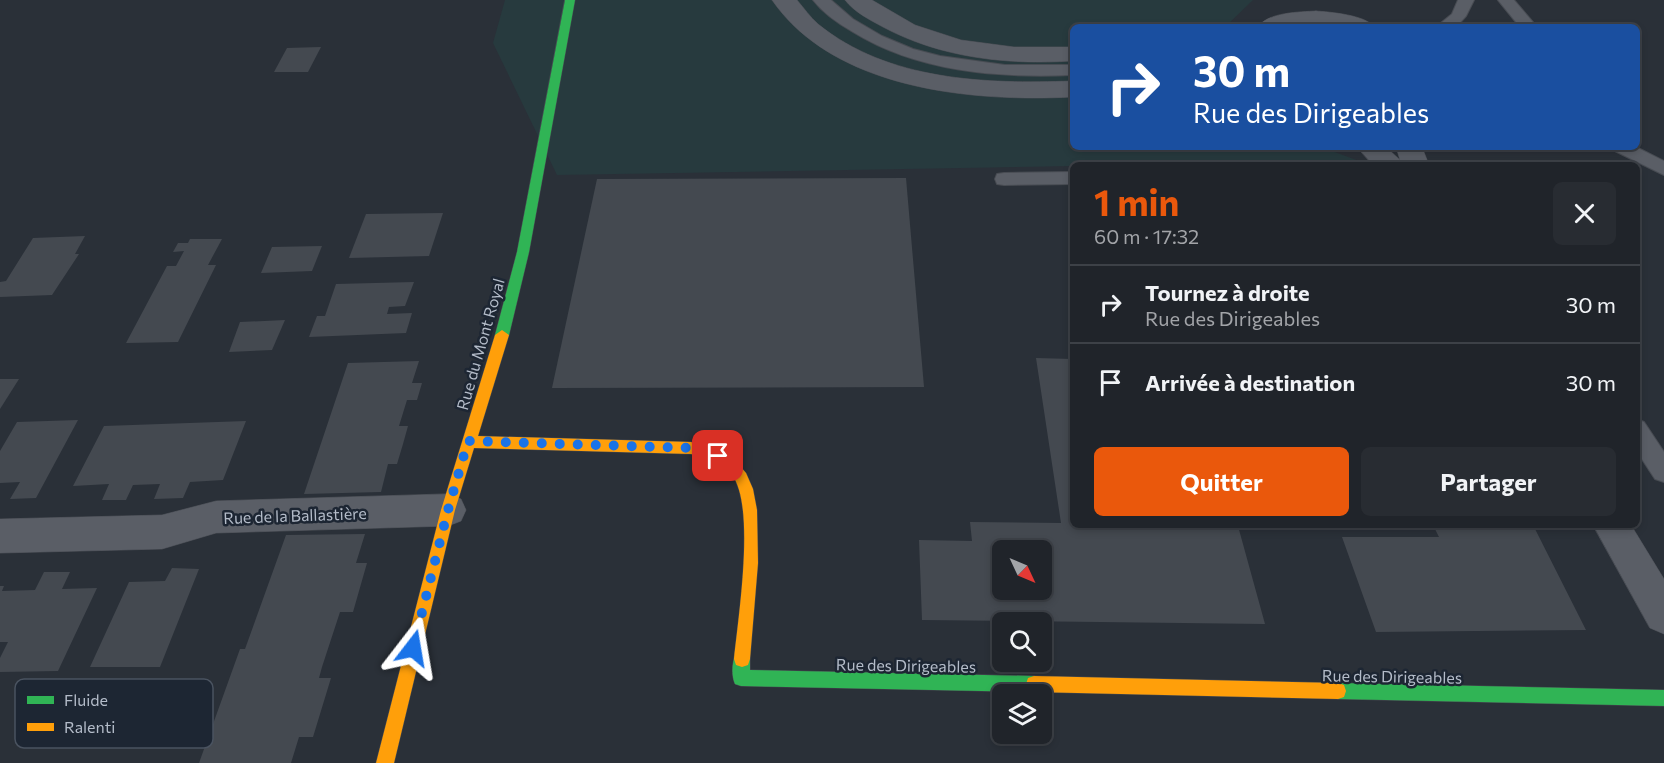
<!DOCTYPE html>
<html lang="fr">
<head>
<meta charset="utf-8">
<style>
  :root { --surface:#20242a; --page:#282c32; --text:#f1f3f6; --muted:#a2a4a8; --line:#3d4147; --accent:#ea580c }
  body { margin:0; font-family:Commissioner,sans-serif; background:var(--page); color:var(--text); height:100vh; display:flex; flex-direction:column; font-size:22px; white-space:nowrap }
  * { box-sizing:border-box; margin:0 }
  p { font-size:20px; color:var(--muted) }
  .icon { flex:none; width:33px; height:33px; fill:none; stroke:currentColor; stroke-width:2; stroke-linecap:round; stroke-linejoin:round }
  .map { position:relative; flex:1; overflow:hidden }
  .details { position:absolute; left:1070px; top:162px; width:570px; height:366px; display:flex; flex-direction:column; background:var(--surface); border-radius:9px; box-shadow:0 3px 9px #0003,0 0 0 2px var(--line) }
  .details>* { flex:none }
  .top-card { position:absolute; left:1070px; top:24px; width:570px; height:126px; border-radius:9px; box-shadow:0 3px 9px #0003,0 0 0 2px var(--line); background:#1a4fa0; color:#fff; overflow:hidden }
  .needle { width:39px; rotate:134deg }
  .controls { position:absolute; left:992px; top:540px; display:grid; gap:12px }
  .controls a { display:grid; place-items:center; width:60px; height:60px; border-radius:9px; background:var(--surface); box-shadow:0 3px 9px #0003,0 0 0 2px var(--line); font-size:30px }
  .pin { position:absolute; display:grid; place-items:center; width:51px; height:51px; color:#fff; margin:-26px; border-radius:12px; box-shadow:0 3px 9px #0006 }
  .me { position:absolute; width:66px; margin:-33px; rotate:14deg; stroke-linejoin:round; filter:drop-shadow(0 0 4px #0008) }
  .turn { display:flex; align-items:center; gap:21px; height:126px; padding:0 24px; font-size:27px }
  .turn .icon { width:78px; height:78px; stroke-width:2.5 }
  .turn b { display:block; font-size:42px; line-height:51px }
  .round { display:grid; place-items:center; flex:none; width:63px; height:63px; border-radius:9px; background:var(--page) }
  .headline { display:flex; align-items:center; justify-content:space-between; height:102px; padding:0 24px }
  h1 { font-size:36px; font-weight:700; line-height:45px; color:var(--accent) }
  .action { display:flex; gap:12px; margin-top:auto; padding:12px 24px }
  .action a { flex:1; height:69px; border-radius:9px; background:var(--accent); color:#fff; font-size:24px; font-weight:700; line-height:69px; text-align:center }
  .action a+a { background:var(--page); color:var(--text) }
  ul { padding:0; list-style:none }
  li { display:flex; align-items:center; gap:18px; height:78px; padding:0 24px; border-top:2px solid var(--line) }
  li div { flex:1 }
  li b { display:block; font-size:22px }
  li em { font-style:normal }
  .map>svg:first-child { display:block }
  .green { fill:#273a3e }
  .building { fill:#444950; fill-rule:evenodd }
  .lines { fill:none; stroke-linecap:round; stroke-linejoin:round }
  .lane-casing { stroke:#484c53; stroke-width:2 }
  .street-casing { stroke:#484c53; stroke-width:1 }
  .fast-casing { stroke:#484c53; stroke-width:1 }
  .slow-casing { stroke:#484c53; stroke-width:1 }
  .lane { fill:#5a5e66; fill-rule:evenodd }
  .street { fill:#5a5e66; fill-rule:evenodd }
  .fast { fill:#30b455; fill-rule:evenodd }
  .slow { fill:#ff9f0a; fill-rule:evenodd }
  .route { stroke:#1a73e8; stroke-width:10; stroke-dasharray:0 18 }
  .labels { text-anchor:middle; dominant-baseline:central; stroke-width:5; stroke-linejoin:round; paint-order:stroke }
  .street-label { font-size:16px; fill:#b4bcc9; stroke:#1d2633 }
  .key { fill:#1d2633; stroke:#4a5360; stroke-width:1.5 }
  .key-label { font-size:16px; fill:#b4bcc9 }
</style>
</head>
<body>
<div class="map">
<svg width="1664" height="763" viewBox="0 0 1664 763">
  <rect width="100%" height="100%" fill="#2a3038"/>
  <!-- green -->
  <path class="green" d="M505,0H1253L1225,27H1072V147H1321L1359,161L557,175L493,43Z"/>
  <!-- building -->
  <g class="building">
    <path d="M321,47L308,72H274L287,48Z"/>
    <path d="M906,178L924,387L552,388L597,179Z"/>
    <path d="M443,213L429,256L349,258L366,214Z"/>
    <path d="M85,236L75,254H79L52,295L0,297V282L6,281L33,238Z"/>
    <path d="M190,239H222L208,265H216L178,342L126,343L167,266H176L184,251L173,252L178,243H188Z"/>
    <path d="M322,246L312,271L261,273L272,247Z"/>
    <path d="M414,282L405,306L389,307L387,314L412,313L406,333L309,337L317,316H325L336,284Z"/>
    <path d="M285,320L272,350L229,352L240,322Z"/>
    <path d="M1036,358L1072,359V525L1238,526L1265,624L922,620L919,540L972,541L970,522L1061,523ZM1002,550H1041V590H1002Z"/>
    <path d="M419,361L412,383H422L417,400H407L399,426H408L403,444L397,464H388L381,492L304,494L348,363Z"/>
    <path d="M0,379H19L0,409Z"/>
    <path d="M78,420L36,498L10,499L20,482L0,483V451L17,422Z"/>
    <path d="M246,421L223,480L190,482L183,498L154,499L160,484L133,485L126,500H102L109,484L73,486L104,426Z"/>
    <path d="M1433,525H1533L1586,630L1376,632L1342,537H1439Z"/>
    <path d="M365,534L356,563H367L353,612H340L322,667L319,678H331L313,737H299L291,763H199L240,649H245L286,535Z"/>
    <path d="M172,568L199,569L160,667H90L129,582L165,581Z"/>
    <path d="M44,572H70L62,589L97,588L58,671L0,672V658L8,642H0V586H4L2,591L35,590Z"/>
  </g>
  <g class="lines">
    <!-- lane casing -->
    <g class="lane-casing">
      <g id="lane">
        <path d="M813,0H831L853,19L882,36L913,49L940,56L1005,65H1072V75C997,78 918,72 853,32C839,24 823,13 813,0Z"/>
        <path d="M1458,0H1474L1466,16L1456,27H1436L1452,14Z"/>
        <path d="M1498,0H1514L1537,27H1520Z"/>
        <path d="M1612,147H1636L1664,161V175L1615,151Z"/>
        <path d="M1072,172V184L1004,185L997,184L995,179L997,174L1004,173Z"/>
        <path d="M1636,419L1644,422L1664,452V482L1655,479L1636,450Z"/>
      </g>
    </g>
    <!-- street casing -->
    <g class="street-casing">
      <g id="street">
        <path d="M772,0H797C804,8 810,17 818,24C888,81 986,84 1072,81V97C973,102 834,90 772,0Z"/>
        <path d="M845,0H872L915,25L961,40L1014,47H1072V61C1007,65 941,58 883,27C870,20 854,12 845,0Z"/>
        <path d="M1316,11C1330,12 1366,15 1374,27H1258C1268,12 1300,12 1316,11Z"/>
        <path d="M1357,147H1386L1400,160L1396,147H1422L1429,165H1373Z"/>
        <path d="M448,494L461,499L466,510L461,521L448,526L216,533L162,549L0,553V519L162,515L216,501Z"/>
        <path d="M1593,525H1631L1664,579V634L1650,628Z"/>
      </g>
    </g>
    <!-- fast casing -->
    <g class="fast-casing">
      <g id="fast">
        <path d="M565,0H575L529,252L509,335L502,340L495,335L517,252Z"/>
        <path d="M742,651L748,653L750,659V670L1034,676L1040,678L1042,684L1040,690L1034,692L741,686L735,684C731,675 732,662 736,653Z"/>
        <path d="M1338,683L1664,690V706L1338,699L1332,697L1330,691L1332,685Z"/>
      </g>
    </g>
    <!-- slow casing -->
    <g class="slow-casing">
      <g id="slow">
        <path d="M502,330L509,335L478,436L691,442L716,450L734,459L746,473L753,489L757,510L758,563L750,659L748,665L742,667L736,665L734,659C738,619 756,506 732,475C722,463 705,458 691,454L474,448L455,510L394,763H376L441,510L495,335Z"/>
        <path d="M1034,676L1338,683L1344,685L1346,691L1344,697L1338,699L1034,692L1028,690L1026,684L1028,678Z"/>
      </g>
    </g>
    <!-- lane -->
    <use href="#lane" class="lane"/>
    <!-- street -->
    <use href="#street" class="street"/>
    <!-- fast -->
    <use href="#fast" class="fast"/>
    <!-- slow -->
    <use href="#slow" class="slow"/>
  </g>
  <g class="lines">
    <!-- route -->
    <path class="route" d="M413,648L448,510L468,441L691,448L718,456"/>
  </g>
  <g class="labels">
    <!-- street labels -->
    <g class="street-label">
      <text transform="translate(480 344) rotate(-74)">Rue du Mont Royal</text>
      <text transform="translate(295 515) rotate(-2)">Rue de la Ballastière</text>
      <text transform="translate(906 665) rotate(1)">Rue des Dirigeables</text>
      <text transform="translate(1392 676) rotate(1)">Rue des Dirigeables</text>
    </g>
  </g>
  <!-- legend -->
  <rect x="15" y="679" width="198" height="69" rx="9" class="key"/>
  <rect x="27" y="696" width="27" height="8" fill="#30b455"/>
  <rect x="27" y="723" width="27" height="8" fill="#ff9f0a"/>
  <g class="key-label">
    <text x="64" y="706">Fluide</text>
    <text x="64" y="733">Ralenti</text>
  </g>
</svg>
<div class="controls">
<a><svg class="needle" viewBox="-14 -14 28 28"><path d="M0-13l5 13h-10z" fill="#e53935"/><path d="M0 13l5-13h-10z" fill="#a2a4a8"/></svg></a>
<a><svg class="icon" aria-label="search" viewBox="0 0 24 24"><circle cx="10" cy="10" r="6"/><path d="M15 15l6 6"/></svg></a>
<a><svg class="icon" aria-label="layers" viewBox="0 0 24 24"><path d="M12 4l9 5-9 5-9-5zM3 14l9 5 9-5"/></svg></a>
</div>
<div class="pin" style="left:718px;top:456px;background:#d93025"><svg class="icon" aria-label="arrive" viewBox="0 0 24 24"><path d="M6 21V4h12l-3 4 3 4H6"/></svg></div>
<svg class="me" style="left:413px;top:648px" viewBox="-20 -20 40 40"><path d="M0-17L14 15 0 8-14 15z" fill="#1a73e8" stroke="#fff" stroke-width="4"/></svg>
<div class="top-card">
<div class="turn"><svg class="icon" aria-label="right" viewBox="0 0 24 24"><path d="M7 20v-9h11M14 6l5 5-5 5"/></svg><div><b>30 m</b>Rue des Dirigeables</div></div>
</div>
<section class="details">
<div class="headline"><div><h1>1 min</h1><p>60 m · 17:32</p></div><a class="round"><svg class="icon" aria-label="close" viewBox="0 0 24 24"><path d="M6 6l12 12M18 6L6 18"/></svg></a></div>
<ul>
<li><svg class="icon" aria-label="right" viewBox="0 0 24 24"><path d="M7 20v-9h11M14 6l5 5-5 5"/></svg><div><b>Tournez à droite</b><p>Rue des Dirigeables</p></div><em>30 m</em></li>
<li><svg class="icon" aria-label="arrive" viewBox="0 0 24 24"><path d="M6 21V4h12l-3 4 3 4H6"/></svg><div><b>Arrivée à destination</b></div><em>30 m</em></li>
</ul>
<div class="action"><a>Quitter</a><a>Partager</a></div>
</section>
</div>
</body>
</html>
